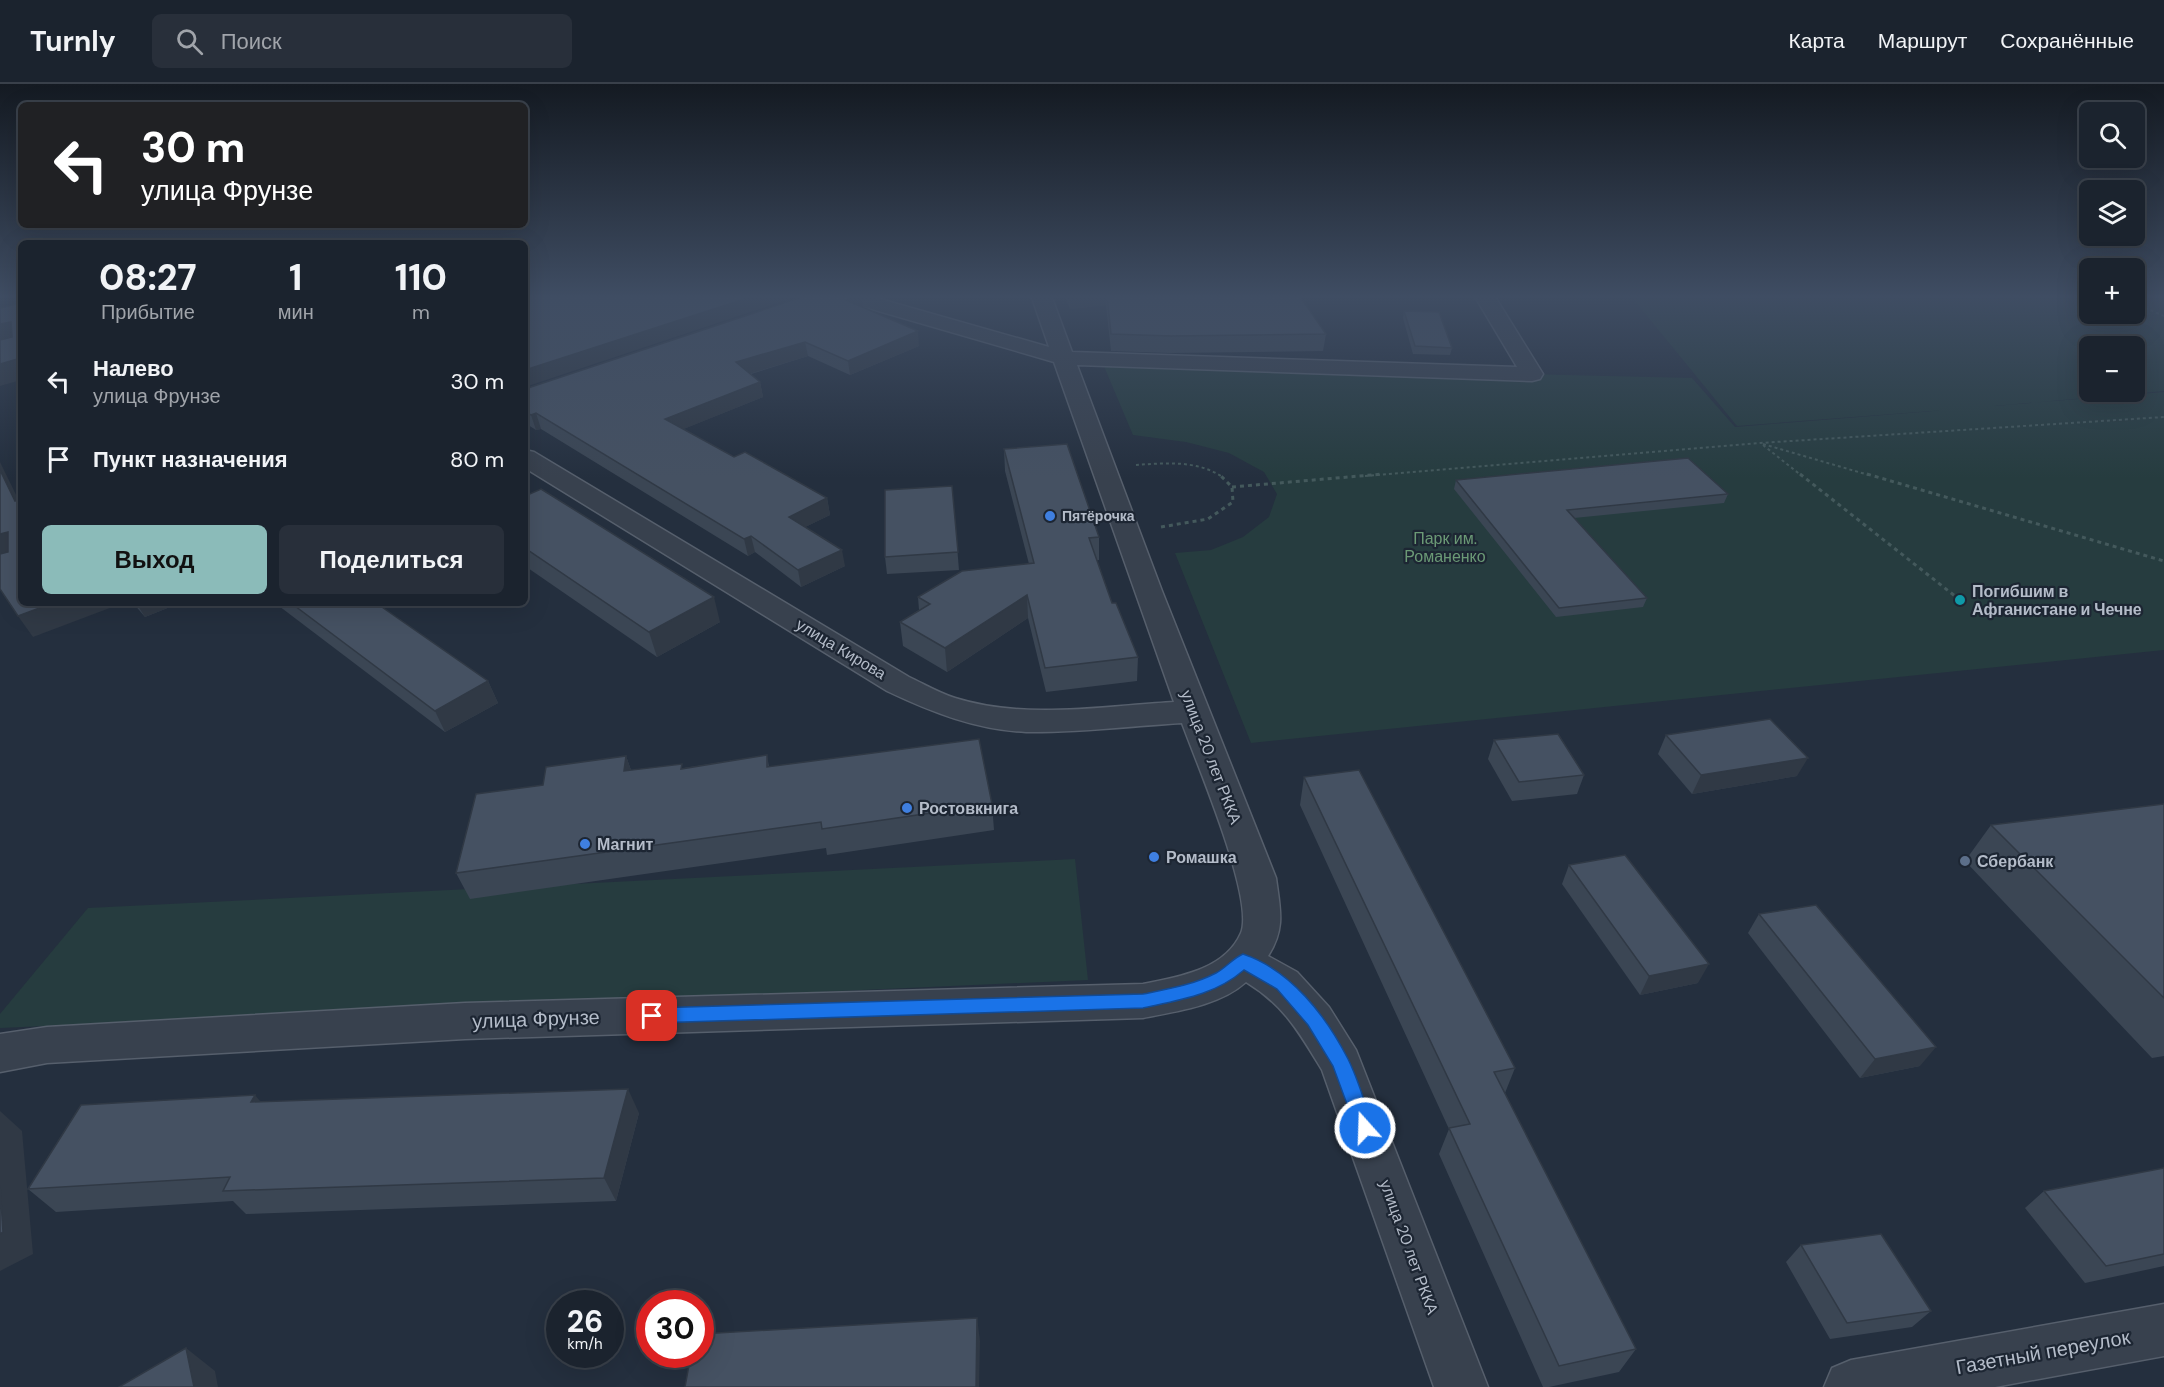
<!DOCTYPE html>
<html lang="ru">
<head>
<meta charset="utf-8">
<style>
  :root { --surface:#1b232e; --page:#282f3a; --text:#f1f3f6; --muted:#a0a4aa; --line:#39404a; --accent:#8bbbb9 }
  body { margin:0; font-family:"DM Sans",sans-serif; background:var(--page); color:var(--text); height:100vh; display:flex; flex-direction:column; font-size:22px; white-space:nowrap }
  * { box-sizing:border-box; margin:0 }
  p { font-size:20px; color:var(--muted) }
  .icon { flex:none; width:33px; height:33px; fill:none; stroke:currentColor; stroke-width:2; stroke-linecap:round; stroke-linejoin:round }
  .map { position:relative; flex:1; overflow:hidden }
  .sheet { position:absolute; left:18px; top:156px; width:510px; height:366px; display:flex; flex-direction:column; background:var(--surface); border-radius:9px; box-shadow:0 6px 24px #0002,0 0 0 2px var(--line) }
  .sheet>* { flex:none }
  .hud { position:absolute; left:18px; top:18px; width:510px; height:126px; border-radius:9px; box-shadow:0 6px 24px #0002,0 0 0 2px var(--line); background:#202124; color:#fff; overflow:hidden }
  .fabs { position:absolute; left:2079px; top:18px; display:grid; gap:12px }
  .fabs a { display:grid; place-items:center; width:66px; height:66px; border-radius:9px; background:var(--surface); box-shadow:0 6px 24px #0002,0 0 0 2px var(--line); font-size:30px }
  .speed { position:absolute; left:546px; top:1206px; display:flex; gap:12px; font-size:30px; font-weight:700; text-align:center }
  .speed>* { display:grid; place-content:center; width:78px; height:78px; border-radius:50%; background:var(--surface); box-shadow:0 6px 24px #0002,0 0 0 2px var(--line); line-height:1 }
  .speed small { font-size:15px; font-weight:400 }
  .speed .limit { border:9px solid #d22; background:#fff; color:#111 }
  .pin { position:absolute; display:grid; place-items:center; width:51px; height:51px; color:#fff; margin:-26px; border-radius:12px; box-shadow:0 3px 9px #0006 }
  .me { position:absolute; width:66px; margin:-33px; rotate:340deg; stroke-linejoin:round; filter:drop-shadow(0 0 4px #0008) }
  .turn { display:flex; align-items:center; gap:21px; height:126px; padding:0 24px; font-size:27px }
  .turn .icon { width:78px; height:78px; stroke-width:2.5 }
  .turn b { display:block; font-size:42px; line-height:51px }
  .eta { display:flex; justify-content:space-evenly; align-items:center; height:102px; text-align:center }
  .eta b { font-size:36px; font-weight:800; line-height:42px }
  .button { display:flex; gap:12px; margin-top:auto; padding:12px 24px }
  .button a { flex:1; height:69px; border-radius:9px; background:var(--accent); color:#111; font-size:24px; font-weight:800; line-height:69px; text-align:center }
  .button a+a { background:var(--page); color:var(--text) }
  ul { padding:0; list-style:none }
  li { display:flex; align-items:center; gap:18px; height:78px; padding:0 24px }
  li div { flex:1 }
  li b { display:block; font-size:22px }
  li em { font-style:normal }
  header { display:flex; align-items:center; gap:36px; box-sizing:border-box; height:84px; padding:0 30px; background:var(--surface); border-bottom:2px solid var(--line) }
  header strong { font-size:28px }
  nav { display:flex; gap:33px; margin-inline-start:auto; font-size:21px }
  .search { width:420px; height:54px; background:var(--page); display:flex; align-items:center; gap:15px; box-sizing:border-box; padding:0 21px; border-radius:9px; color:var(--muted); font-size:22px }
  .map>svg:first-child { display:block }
  .green { fill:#263c3f; fill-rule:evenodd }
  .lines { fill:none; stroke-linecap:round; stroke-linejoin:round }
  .minor-casing { stroke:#565f6c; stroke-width:3 }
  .path-far1 { stroke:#44595c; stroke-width:2; stroke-dasharray:3 3; stroke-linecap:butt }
  .path { stroke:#44595c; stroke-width:3; stroke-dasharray:4 4; stroke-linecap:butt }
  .minor { fill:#38414e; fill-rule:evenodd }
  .wall { fill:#3b4654 }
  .shaded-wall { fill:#303945 }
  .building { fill:#455162; stroke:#303945; stroke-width:1.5 }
  .route { fill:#1a73e8; stroke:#114b97; stroke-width:1.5 }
  .shop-dot { fill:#3f7fe0; stroke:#1d2633; stroke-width:2 }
  .culture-dot { fill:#0f9aa8; stroke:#1d2633; stroke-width:2 }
  .service-dot { fill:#5c6f8a; stroke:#1d2633; stroke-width:2 }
  .labels { text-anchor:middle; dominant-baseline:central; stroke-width:4.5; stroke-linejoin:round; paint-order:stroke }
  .far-poi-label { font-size:14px; font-weight:bold; fill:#b4bcc9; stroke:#1d2633; text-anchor:start }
  .park-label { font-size:16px; fill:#6b9a76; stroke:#1d2633 }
  .poi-label { font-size:16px; font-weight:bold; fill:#b4bcc9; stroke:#1d2633; text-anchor:start }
  .street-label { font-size:16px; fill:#b4bcc9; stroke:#1d2633 }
  .near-street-label { font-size:20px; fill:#b4bcc9; stroke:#1d2633 }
</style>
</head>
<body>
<header>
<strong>Turnly</strong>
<div class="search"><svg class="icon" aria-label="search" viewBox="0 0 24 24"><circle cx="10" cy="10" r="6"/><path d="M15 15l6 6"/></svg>Поиск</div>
<nav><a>Карта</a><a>Маршрут</a><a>Сохранённые</a></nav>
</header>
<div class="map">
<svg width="2164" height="1303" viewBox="0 0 2164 1303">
  <rect width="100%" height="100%" fill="#242f3e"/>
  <!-- green -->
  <g class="green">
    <path d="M1630,211H2089L2090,230H2134L2135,211H2164V307L1994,322L2164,308V566L1251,659L1175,469L1211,466L1243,453L1269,433L1277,410L1264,388L1229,369L1186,358L1133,351L1103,280L1692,294L1735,343L1946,326L1737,342ZM2090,262H2134V308H2090Z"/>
    <path d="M1075,775L1088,896L0,944V930L88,824Z"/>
  </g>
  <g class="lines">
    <!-- minor casing -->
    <g class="minor-casing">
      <g id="minor">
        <path d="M834,211H866L1049,263L1031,211H1051L1072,268L1517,283L1474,211H1494L1543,290L1540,295L1532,297L1077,281L1162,507L1276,794C1280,825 1286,844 1268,872L1297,888L1329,923L1356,966L1488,1303H1434L1322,986C1299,948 1284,921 1246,898C1219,922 1177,927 1143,934L465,955L47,979L0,988V950L47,943L465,919L1143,900C1178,893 1225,886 1241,849C1255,815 1196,678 1182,639C1132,642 1076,649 1026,648C977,646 931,628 887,607L525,384V366L534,368L909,593C924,600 939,609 955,614C1025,636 1103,622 1174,618L1054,278L837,215Z"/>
        <path d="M2164,1220V1272L1995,1303H1824L1832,1284L1851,1276Z"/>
      </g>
    </g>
    <!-- path-far1 -->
    <g class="path-far1">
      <path d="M2134,219L2164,232"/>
      <path d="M1763,360L1872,392"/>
      <path d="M1763,361L1802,392"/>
      <path d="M1136,381C1164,379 1196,376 1221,392"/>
      <path d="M1365,392L1760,359L2164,333"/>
    </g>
    <!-- path -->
    <g class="path">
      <path d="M1800,390L1960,516"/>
      <path d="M1867,390L2164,477"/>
      <path d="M1232,403L1383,390"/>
      <path d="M1161,443L1208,435L1233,418L1232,403L1219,390"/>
    </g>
    <!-- minor -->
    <use href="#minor" class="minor"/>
  </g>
  <!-- wall -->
  <g class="wall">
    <path d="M861,211L862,224L919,262L850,291L808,272L751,290L760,298L763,313L683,345L734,373L827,414L830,431L805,443L845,482L801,503L755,468L748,472L541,345L536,346L525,339V305Z"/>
    <path d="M874,211H892L885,214Z"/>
    <path d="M1064,211H1299L1326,250L1323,267L1170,269L1111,267L1106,221L1070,225Z"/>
    <path d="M1404,227L1452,264L1450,271L1413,270L1403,234Z"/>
    <path d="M1004,365L1099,453V476H1097L1112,519L1138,573L1137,597L1046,608L1028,534L947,588L903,562L900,538L919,526L918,513L1029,480L1005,387Z"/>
    <path d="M1456,396L1728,410L1724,419L1574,434L1647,514L1643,523L1556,533L1454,405Z"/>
    <path d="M952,402L959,486L887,490L885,473Z"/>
    <path d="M525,412L720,538L657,573L525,482Z"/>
    <path d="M133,519H180L145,533Z"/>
    <path d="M275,519H376L488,597L498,619L445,648Z"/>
    <path d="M1666,651L1797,692L1692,710L1658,670Z"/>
    <path d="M1494,656L1584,691L1577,710L1512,717L1488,675Z"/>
    <path d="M767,671L769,683L992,720L994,746L827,771L826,764L470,815L456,789L543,701L626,672L631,686L684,684Z"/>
    <path d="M1304,693L1515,984L1505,1009L1636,1265L1619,1288L1549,1303H1543L1439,1070L1449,1045L1300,721Z"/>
    <path d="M2164,720V972L2152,974L1965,777L1991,741Z"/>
    <path d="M1569,781L1698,899L1640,911L1562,800Z"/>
    <path d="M1759,830L1920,982L1860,994L1748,849Z"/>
    <path d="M260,1017L639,1029L616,1117L246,1130L233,1117L56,1128L28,1105Z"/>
    <path d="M2164,1084V1182L2085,1199L2025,1124L2044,1107Z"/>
    <path d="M1801,1161L1931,1227L1912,1243L1830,1255L1786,1178Z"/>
  </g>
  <!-- shaded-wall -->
  <g class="shaded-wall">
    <path d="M757,211H802L525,303V286Z"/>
    <path d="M859,211H861L863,224L846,216Z"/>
    <path d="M1070,211H1106V221L1070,225Z"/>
    <path d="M11,238L21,253L0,260V240Z"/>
    <path d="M918,247L919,262L850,291L848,277Z"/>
    <path d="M805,258L808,272L739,293L736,278Z"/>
    <path d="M21,274V296L0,302V280Z"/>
    <path d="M760,298L763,313L669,351L665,335Z"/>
    <path d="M536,329L541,345L536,346L531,331Z"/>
    <path d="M0,378L21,421L15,417L0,386Z"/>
    <path d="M827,414L830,431L793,449L789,433Z"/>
    <path d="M8,448L21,466L0,474V450Z"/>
    <path d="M751,452L755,468L748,472L744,455Z"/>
    <path d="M842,466L845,482L801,503L798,486Z"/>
    <path d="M1027,511L1028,534L947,588L945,564Z"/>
    <path d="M714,513L720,538L657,573L649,548Z"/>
    <path d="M53,519H123L33,553L18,532Z"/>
    <path d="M136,519H180L145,533Z"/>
    <path d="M488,597L498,619L445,648L435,627Z"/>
    <path d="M626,672L635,698L624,687Z"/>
    <path d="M1808,674L1797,692L1692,710L1701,691Z"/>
    <path d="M1709,880L1698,899L1640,911L1649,892Z"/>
    <path d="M1936,963L1920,982L1860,994L1875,975Z"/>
    <path d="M628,1005L639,1029L616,1117L604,1094Z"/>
    <path d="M255,1011L275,1035L251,1018Z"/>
    <path d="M0,1027L22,1047L33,1170L0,1187Z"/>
    <path d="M977,1234L980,1257L979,1303H976Z"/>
    <path d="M186,1264L215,1287L218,1303H194Z"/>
  </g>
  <!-- building -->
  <g class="building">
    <path d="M525,211H757L525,286Z"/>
    <path d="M808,211H859L846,216L918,247L848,277L805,258L736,278L760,298L665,335L734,373L745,368L827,414L789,433L842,466L798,486L751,452L744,455L536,329L531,331L525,327V305Z"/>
    <path d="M1107,211H1299L1326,250L1171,252L1111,250Z"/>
    <path d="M21,219V274L0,280V256L12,253L11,238L0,240V224Z"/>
    <path d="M1404,227L1439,228L1452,264L1415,262Z"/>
    <path d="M1067,360L1099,453L1089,454L1112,519H1116L1138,573L1045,584L1027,511L945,564L900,538L930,520L918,513L962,487L1034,479L1004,365Z"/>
    <path d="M1688,374L1728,410L1567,426L1647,514L1559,524L1456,396Z"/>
    <path d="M0,386L15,417L21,415V519H53L18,532L0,505V470L8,468V448L0,450Z"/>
    <path d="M952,402L958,468L885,473V406Z"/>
    <path d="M541,405L714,513L649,548L525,464V412Z"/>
    <path d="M291,519H376L488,597L435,627Z"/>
    <path d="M1770,635L1808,674L1701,691L1666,651Z"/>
    <path d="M1558,650L1584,691L1519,698L1494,656Z"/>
    <path d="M979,655L992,720L822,745L821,738L456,789L476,710L543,701L546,683L626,672L624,687L682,680L681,685L767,671V683Z"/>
    <path d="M1359,686L1515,984L1494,988L1636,1265L1559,1282L1449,1044L1470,1040L1304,693Z"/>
    <path d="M2164,720V914L1991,741Z"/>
    <path d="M1625,771L1709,880L1649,892L1569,781Z"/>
    <path d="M1816,821L1936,963L1875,975L1759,830Z"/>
    <path d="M628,1005L604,1094L223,1107L230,1093L28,1105L81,1021L255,1011L251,1018Z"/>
    <path d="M2164,1084V1170L2106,1182L2044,1107Z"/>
    <path d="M0,1101L3,1148L0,1150Z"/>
    <path d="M1881,1150L1931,1227L1847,1239L1801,1161Z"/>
    <path d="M977,1234L976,1303H685L691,1270H700V1250Z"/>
    <path d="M186,1264L194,1303H119Z"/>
  </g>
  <!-- sky -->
  <linearGradient id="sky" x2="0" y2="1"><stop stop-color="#141a22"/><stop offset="0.54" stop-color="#3f4d63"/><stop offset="1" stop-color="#3f4d63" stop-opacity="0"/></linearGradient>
  <rect width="2164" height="394" fill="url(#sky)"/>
  <!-- route -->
  <path class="route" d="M1243,870C1291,886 1326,932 1348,975C1359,997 1365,1021 1374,1044L1371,1050L1365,1052L1358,1050L1333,982L1308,941L1277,905L1244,886C1215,911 1180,916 1143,924L652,939L646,937L643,932L646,926L652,924L1143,910C1168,905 1193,901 1216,889C1226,884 1233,874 1243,870Z"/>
  <!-- markers -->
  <g class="shop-dot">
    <circle cx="1050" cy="432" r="6"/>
    <circle cx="907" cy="724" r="6"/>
    <circle cx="585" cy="760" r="6"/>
    <circle cx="1154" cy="773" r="6"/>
  </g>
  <circle class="culture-dot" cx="1960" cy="516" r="6"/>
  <circle class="service-dot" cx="1965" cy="777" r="6"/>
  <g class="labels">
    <!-- far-poi labels -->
    <g class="far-poi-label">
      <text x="1062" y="432">Пятёрочка</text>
    </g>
    <!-- park labels -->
    <g class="park-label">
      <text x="1445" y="454">Парк им.<tspan x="1445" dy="18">Романенко</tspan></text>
    </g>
    <!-- poi labels -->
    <g class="poi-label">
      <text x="1972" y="507">Погибшим в<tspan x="1972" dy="18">Афганистане и Чечне</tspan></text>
      <text x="919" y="724">Ростовкнига</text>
      <text x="597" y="760">Магнит</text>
      <text x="1166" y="773">Ромашка</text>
      <text x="1977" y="777">Сбербанк</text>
    </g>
    <!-- street labels -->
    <g class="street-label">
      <text transform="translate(841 565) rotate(31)">улица Кирова</text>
      <text transform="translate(1211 673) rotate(69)">улица 20 лет РККА</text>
      <text transform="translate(1409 1163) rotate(70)">улица 20 лет РККА</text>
    </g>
    <!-- near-street labels -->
    <g class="near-street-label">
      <text transform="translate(536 935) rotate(-2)">улица Фрунзе</text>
      <text transform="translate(2043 1268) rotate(-10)">Газетный переулок</text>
    </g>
  </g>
</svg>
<div class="fabs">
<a><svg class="icon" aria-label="search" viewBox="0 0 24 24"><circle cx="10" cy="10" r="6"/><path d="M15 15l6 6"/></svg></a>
<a><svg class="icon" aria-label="layers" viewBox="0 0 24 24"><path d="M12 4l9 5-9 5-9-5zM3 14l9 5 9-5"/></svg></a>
<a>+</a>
<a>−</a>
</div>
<div class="speed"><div>26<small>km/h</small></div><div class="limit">30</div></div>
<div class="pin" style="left:652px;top:932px;background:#d93025"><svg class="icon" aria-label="arrive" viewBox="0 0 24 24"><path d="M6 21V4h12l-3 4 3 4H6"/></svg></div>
<svg class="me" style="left:1365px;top:1044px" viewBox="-20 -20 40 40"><circle r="17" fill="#1a73e8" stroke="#fff" stroke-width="3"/><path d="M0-11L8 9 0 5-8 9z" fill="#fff"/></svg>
<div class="hud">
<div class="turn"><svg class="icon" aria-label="left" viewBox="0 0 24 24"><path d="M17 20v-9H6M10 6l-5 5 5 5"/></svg><div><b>30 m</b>улица Фрунзе</div></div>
</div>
<section class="sheet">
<div class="eta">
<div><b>08:27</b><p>Прибытие</p></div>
<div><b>1</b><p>мин</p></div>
<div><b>110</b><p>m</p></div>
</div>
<ul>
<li><svg class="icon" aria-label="left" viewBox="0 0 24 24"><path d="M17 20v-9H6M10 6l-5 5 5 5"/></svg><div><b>Налево</b><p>улица Фрунзе</p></div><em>30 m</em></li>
<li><svg class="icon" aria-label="arrive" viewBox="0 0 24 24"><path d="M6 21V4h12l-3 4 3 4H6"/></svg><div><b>Пункт назначения</b></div><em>80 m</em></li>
</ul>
<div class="button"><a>Выход</a><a>Поделиться</a></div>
</section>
</div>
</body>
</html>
